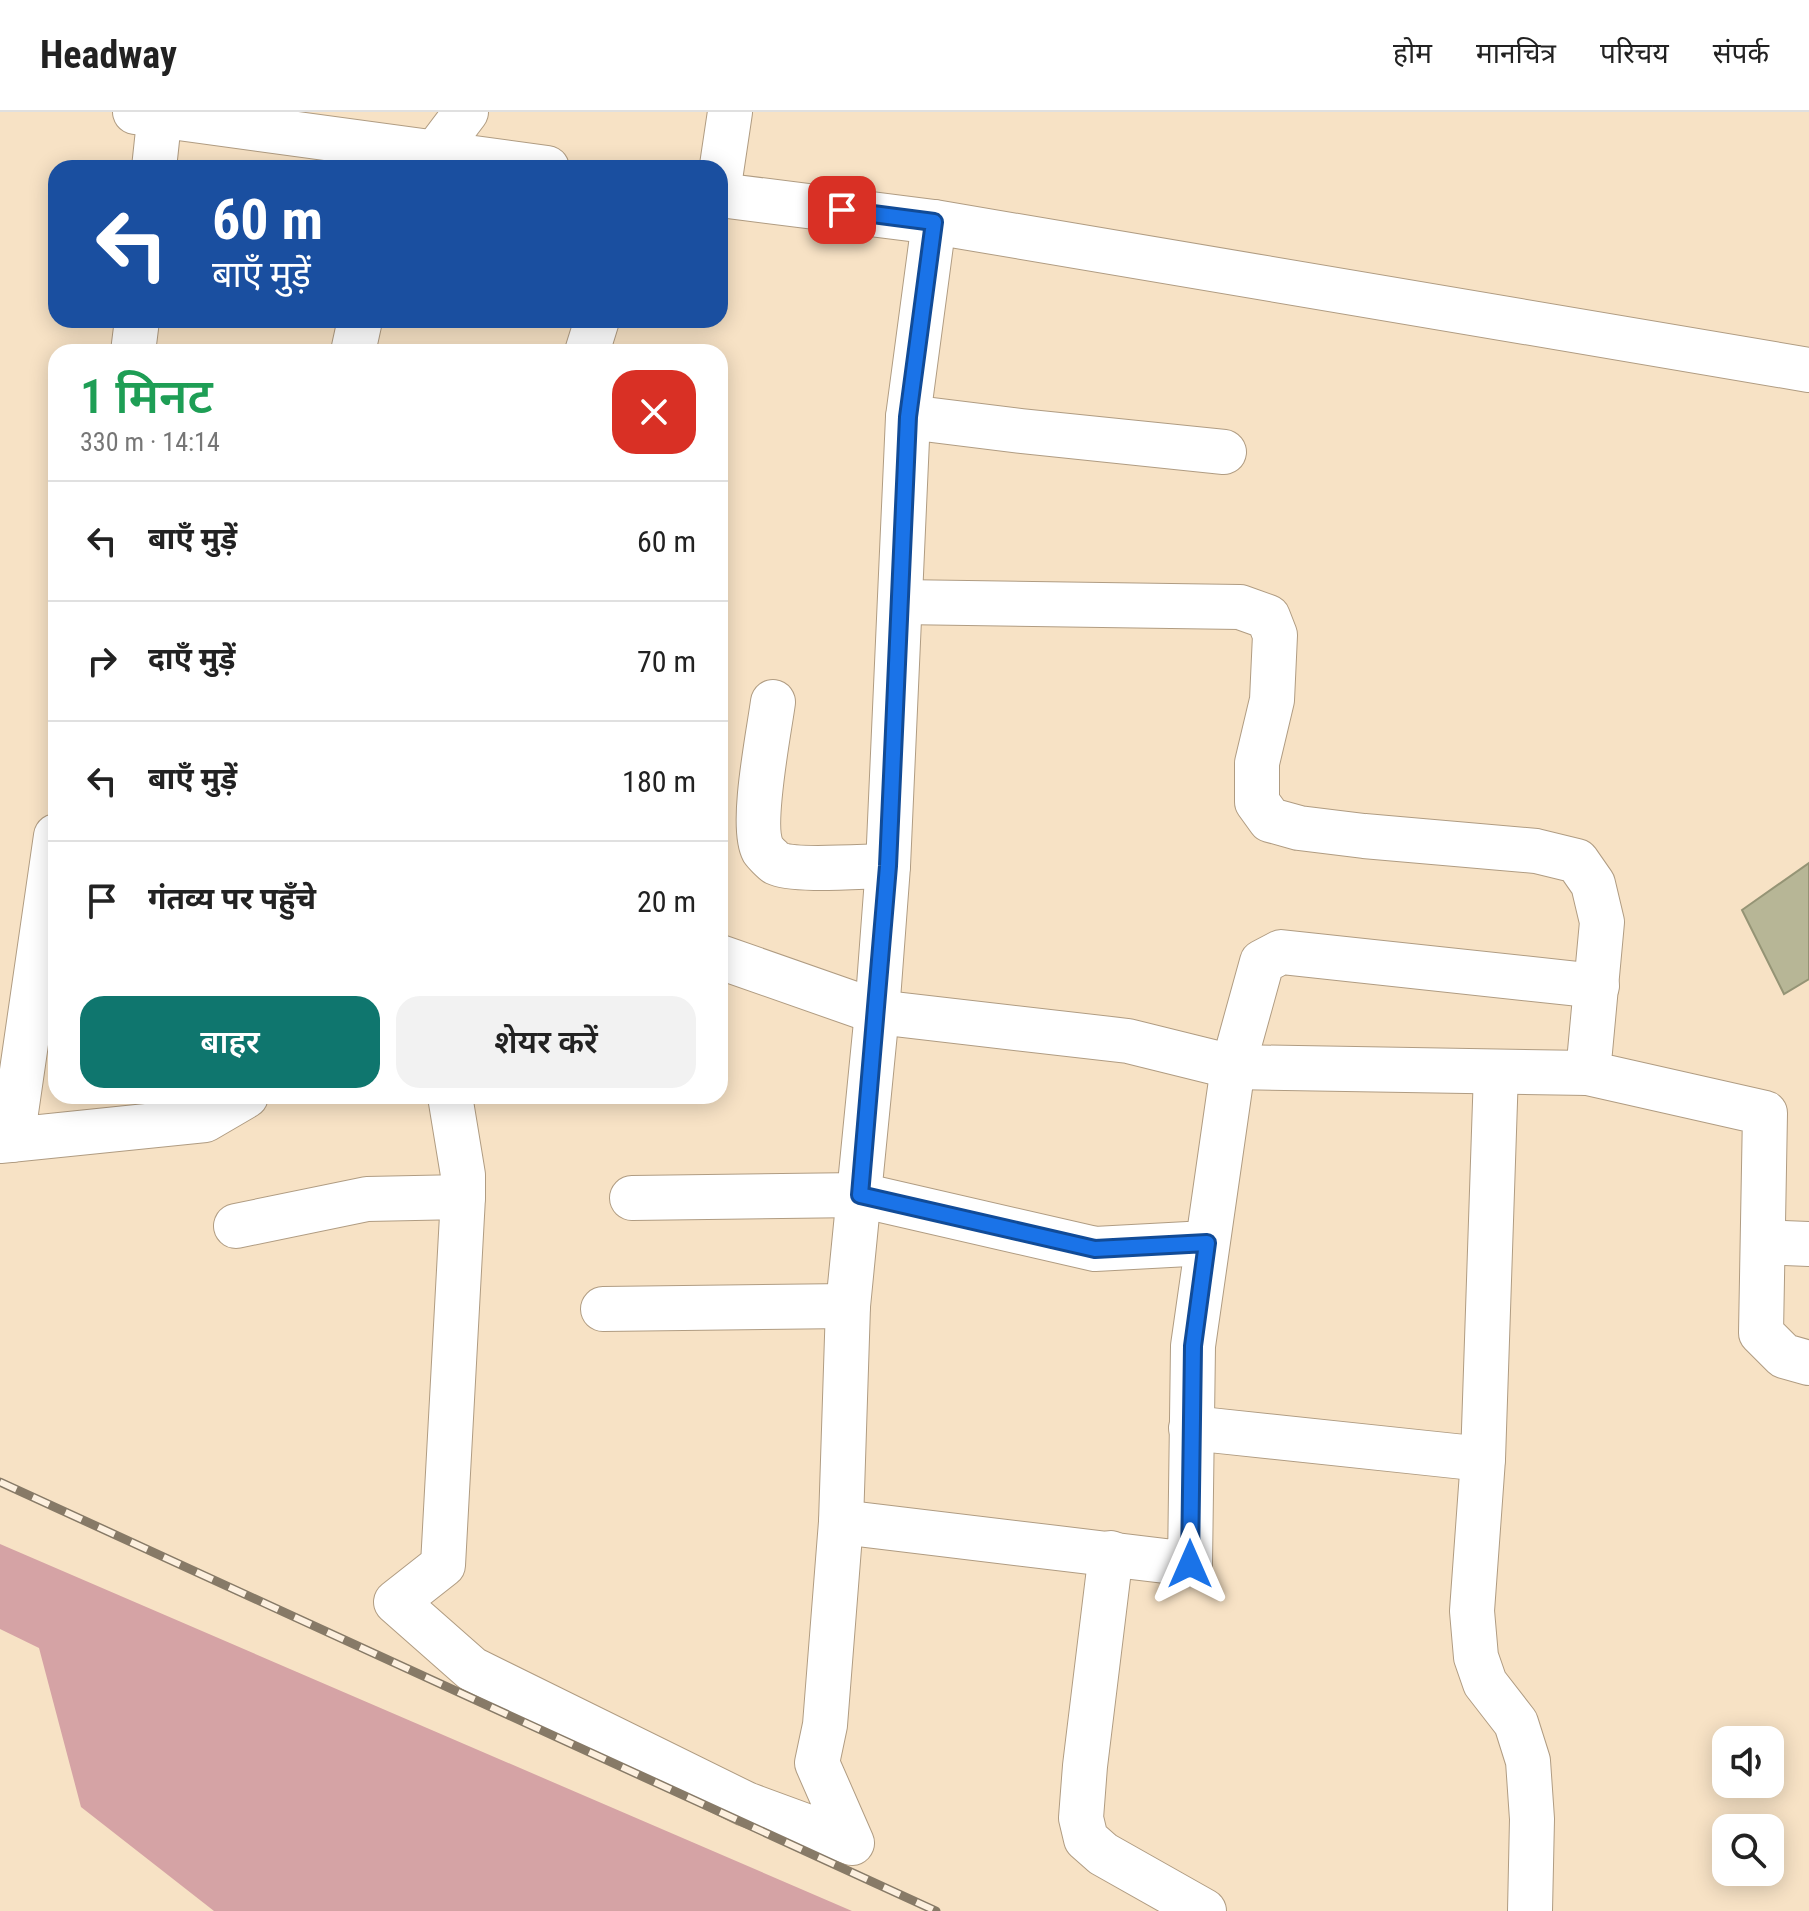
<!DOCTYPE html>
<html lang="hi">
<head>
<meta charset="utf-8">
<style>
  :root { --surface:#fff; --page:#f2f2f2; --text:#222; --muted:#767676; --line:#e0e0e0; --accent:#0f766e }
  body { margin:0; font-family:"Roboto Condensed","Noto Sans Devanagari",sans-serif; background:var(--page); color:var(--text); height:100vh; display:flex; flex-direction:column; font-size:30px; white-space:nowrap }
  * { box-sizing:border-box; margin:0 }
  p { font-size:26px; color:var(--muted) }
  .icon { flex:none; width:44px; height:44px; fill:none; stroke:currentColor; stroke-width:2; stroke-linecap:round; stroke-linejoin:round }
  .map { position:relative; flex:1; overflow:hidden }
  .side { position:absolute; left:48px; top:232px; width:680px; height:760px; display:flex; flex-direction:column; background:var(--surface); border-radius:24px; box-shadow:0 4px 20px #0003 }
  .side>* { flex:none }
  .hud { position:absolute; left:48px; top:48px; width:680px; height:168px; border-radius:24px; box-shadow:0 4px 20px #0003; background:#1a4fa0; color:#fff; overflow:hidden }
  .buttons { position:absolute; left:1712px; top:1614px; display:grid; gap:16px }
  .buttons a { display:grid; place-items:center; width:72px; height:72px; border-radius:16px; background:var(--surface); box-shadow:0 4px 20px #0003; font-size:40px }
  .pin { position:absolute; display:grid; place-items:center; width:68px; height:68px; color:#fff; margin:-34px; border-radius:16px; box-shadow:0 4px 12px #0006 }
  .me { position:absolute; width:88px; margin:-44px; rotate:0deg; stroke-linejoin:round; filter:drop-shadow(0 0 6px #0008) }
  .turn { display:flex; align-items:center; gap:28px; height:168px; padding:0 32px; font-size:36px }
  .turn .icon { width:104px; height:104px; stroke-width:2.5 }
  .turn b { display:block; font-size:56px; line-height:68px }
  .round { display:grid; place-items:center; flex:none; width:84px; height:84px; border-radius:24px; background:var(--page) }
  .summary { display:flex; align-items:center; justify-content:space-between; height:136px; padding:0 32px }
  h1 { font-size:48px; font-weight:600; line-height:60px; color:#1e9e55 }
  .button { display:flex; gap:16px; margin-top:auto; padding:16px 32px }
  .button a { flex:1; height:92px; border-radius:24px; background:var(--accent); color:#fff; font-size:32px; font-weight:600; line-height:92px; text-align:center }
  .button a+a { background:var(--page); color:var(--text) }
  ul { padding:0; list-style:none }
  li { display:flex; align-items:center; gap:24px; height:120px; padding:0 32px; border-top:2px solid var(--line) }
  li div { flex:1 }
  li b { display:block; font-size:30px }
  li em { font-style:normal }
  header { display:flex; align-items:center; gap:48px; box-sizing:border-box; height:112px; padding:0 40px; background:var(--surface); border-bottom:2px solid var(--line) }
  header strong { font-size:38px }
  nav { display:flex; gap:44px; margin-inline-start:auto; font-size:28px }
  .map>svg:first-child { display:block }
  .green { fill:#d5a3a5 }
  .building { fill:#b7b696; stroke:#959475; stroke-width:2 }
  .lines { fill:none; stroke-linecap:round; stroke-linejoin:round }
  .minor-casing { stroke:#b09c82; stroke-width:46 }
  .minor { stroke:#fff; stroke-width:44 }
  .rail-casing { stroke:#877a67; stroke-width:9 }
  .rail { stroke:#fdf0df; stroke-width:6; stroke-dasharray:18; stroke-linecap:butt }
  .route-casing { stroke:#114b97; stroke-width:20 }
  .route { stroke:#1a73e8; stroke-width:14 }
</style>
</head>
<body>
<header>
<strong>Headway</strong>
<nav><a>होम</a><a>मानचित्र</a><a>परिचय</a><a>संपर्क</a></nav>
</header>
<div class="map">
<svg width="1809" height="1799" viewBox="0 0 1809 1799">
  <rect width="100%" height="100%" fill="#f7e2c5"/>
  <!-- green -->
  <path class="green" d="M0,1432L852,1799H214L81,1695L39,1536L0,1517Z"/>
  <!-- building -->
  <path class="building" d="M1809,751V867L1784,882L1742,798Z"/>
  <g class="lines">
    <!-- minor casing -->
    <g class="minor-casing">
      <g id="minor">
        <path d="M135,0L547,56"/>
        <path d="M435,41L466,0"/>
        <path d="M154,56L160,0"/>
        <path d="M720,67L730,0"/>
        <path d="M720,83L934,110L1809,258"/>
        <path d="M133,240L137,208"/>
        <path d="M353,240L360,208"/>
        <path d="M587,240L597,208"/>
        <path d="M908,305L1021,319L1224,340"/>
        <path d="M900,490L1240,495L1268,505L1275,523L1272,588L1257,651V690L1270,708L1299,716L1364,724L1536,739L1577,749L1593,772L1602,810L1588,961L1765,1001L1761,1221L1784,1244L1809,1251"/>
        <path d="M773,590C769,620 750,714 763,738C765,741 773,749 776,751C794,760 865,754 888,754"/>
        <path d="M720,845L877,900L1128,929L1233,955L1588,961"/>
        <path d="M1496,960L1483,1347L1472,1499L1476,1545L1485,1571L1516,1611L1528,1649L1532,1707L1530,1799"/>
        <path d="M450,984L463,1063V1085L443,1453L396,1490L472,1557L746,1692L852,1731L817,1651L825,1613L841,1410L848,1194L877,900L888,754L908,305L934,110"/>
        <path d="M12,1028L56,724"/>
        <path d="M0,1029L205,1008L246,984"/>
        <path d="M632,1086L860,1083L1095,1137L1207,1131"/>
        <path d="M236,1114L367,1087L463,1085"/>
        <path d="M1763,1130L1809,1132"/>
        <path d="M603,1197L848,1194"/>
        <path d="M1191,1316L1483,1347"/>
        <path d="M841,1410L1190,1452L1193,1234L1233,955L1262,850L1281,840L1597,874"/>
        <path d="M1111,1441L1085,1654L1081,1706L1086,1727L1103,1742L1204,1799"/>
      </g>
    </g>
    <!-- minor -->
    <use href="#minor" class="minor"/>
    <!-- rail casing -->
    <g class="rail-casing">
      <path id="rail" d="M0,1370L936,1799"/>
    </g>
    <!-- rail -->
    <use href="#rail" class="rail"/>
  </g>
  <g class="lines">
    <!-- route casing -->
    <g class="route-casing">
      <path id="route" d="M842,98L934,110L908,305L888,754L860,1083L1095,1137L1207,1131L1193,1234L1190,1452"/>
    </g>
    <!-- route -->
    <use href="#route" class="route"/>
  </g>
</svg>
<div class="buttons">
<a><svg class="icon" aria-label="sound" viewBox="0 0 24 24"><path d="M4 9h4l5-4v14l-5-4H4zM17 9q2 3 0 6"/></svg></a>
<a><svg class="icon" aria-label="search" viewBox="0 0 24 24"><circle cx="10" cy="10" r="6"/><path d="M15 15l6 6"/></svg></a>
</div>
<div class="pin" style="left:842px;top:98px;background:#d93025"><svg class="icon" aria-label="arrive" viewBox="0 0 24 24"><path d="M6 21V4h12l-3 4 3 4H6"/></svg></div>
<svg class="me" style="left:1190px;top:1452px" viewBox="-20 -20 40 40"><path d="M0-17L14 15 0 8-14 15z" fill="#1a73e8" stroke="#fff" stroke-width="4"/></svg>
<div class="hud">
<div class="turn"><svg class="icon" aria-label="left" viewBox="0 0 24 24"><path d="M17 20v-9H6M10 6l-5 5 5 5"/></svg><div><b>60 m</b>बाएँ मुड़ें</div></div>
</div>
<section class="side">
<div class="summary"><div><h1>1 मिनट</h1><p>330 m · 14:14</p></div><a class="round" style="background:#d93025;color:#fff"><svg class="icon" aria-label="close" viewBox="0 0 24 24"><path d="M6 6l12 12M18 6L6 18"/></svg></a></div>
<ul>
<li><svg class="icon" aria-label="left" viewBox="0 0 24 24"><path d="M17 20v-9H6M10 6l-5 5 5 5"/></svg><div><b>बाएँ मुड़ें</b></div><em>60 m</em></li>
<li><svg class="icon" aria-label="right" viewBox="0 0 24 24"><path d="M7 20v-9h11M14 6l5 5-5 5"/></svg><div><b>दाएँ मुड़ें</b></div><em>70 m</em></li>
<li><svg class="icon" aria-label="left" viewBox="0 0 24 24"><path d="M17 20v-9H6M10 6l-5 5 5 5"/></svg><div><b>बाएँ मुड़ें</b></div><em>180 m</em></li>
<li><svg class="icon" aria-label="arrive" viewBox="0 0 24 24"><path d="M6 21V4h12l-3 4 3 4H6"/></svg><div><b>गंतव्य पर पहुँचे</b></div><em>20 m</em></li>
</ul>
<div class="button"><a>बाहर</a><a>शेयर करें</a></div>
</section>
</div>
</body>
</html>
